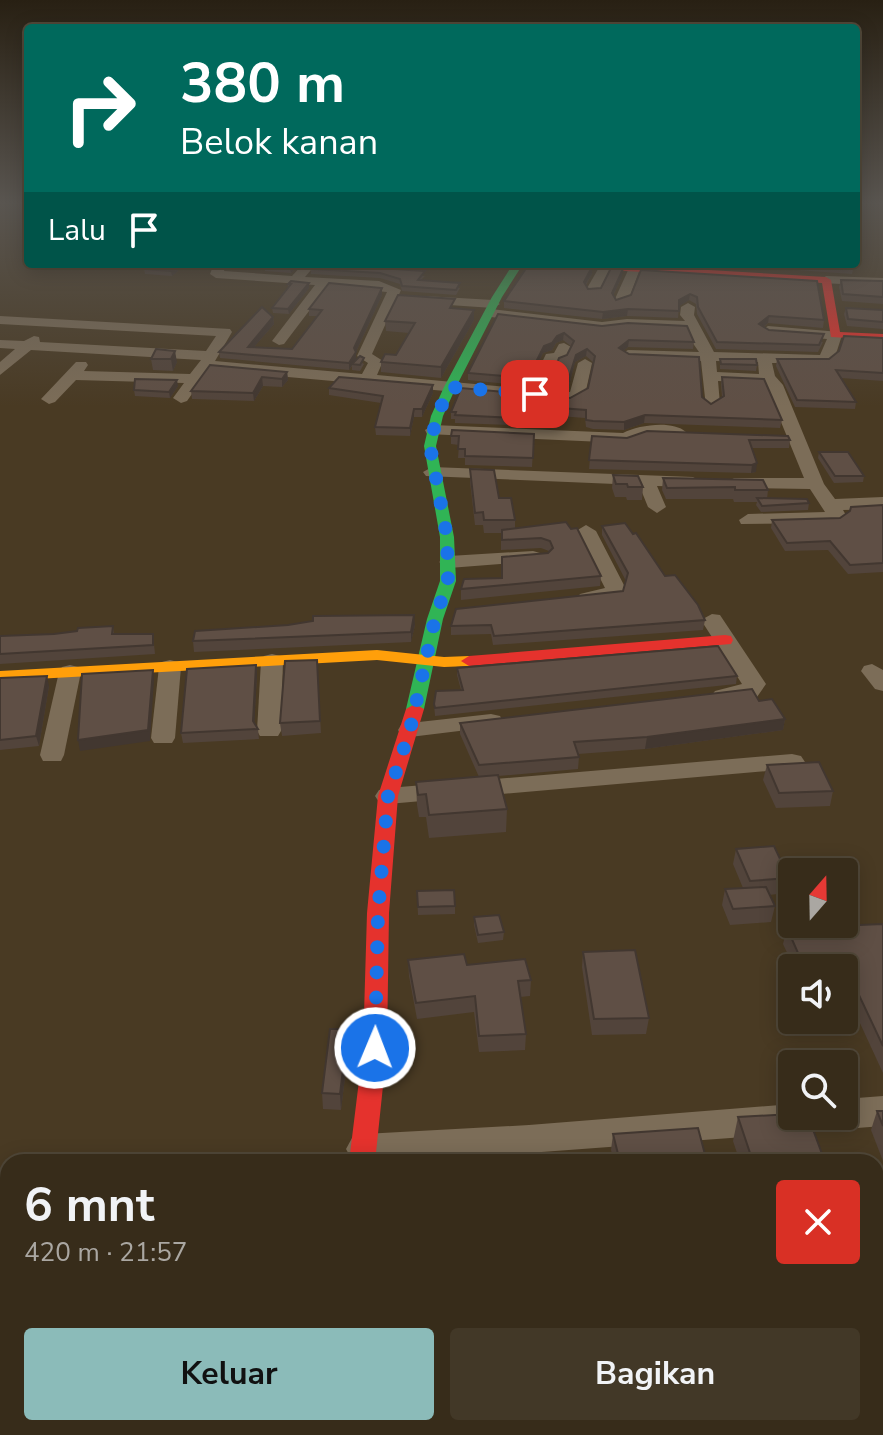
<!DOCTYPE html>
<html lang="id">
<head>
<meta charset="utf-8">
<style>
  :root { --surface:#372c1a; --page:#423827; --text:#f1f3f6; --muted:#aaa7a2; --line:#514839; --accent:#8bbbb9 }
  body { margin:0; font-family:"Nunito Sans",sans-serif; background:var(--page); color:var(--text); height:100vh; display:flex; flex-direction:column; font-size:30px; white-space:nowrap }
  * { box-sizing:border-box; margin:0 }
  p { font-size:26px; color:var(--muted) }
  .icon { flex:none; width:44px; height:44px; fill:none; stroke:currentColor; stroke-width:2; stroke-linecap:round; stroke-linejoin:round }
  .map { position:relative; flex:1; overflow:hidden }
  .sheet { position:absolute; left:0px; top:1154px; width:884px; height:282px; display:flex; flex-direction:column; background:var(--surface); border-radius:24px 24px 0 0; box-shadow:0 4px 20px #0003,0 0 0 2px var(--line) }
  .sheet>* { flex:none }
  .hud { position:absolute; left:24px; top:24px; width:836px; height:244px; border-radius:8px; box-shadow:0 4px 20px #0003,0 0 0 2px var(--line); background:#00695c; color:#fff; overflow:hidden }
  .needle { width:52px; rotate:20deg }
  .buttons { position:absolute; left:778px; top:858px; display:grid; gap:16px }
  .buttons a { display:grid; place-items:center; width:80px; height:80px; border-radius:8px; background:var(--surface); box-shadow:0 4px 20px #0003,0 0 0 2px var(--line); font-size:40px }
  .pin { position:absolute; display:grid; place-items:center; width:68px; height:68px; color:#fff; margin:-34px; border-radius:16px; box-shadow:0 4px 12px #0006 }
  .me { position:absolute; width:88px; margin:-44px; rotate:1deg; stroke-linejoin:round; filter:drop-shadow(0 0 6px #0008) }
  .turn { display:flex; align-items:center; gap:28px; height:168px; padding:0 24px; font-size:36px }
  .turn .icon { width:104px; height:104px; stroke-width:2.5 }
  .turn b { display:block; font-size:56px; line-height:68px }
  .then { display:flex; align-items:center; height:76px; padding:0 24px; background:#0003; gap:16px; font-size:30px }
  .round { display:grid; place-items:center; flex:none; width:84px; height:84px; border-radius:8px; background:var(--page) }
  .summary { display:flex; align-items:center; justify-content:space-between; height:136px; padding:0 24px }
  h1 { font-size:48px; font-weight:700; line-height:60px }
  .primary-button { display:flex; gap:16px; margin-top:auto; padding:16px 24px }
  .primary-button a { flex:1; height:92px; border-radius:8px; background:var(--accent); color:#111; font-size:32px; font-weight:700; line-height:92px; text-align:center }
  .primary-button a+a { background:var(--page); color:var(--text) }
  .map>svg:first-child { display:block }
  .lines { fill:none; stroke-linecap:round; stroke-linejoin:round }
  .street { fill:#7c6d58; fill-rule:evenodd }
  .fast { fill:#30b455; fill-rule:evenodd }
  .slow { fill:#ff9f0a; fill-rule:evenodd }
  .jam { fill:#e5322d; fill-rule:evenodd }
  .wall { fill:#52443b }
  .shaded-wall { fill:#423730 }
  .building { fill:#5f4f45; stroke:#423730; stroke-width:2 }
  .route { stroke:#1a73e8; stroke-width:14; stroke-dasharray:0 25.2 }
</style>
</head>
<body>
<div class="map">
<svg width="883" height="1435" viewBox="0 0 883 1435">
  <rect width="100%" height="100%" fill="#493a23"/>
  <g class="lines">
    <!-- street -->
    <g class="street">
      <path d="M144,264H226L224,271L292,276L303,264H316L305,277L379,281L401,290L372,354L383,361L377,375L529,389L546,354L554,353L559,344L564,343L571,347L564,361L556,362L545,390L570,392L578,363L585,359L592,363L585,395L570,402L209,370L187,401L181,403L173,398L184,383L76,380L55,402L49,404L41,399L76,362H86L88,365L84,371L190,374L201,360L31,350L0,375V362L15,349L0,348V340L24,341L34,336L39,337L40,342L206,351L216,336L0,324V316L230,329L232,332L215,361L362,374L368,363L357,356L387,292L328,286L284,344L279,345L272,341L315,285L216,278L210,274L212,269L150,268Z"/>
      <path d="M601,264L611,267L598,293H588L586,290Z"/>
      <path d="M630,266L640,269L628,301L616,304L614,301Z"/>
      <path d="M826,276L883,278V286L821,283L820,280Z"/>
      <path d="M425,296L493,300L500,304L493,308L420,303L418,300Z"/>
      <path d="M688,303L695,307L694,315L714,352L820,355L827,339L768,334L761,330L768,326L840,332L842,335L835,357L828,363H772L775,376L783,385L824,484L835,499L883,497V509L843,510L847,517L838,523L741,524L739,520L748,514L825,512L810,489L734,488L725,483L734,478H804L765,383L718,381L720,404L712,409L706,407L701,361L628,358L621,354L628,350L699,352L690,339L689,330L627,327L602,330L491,317L484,313L491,309L602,322L627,319L685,321L680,315L681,307ZM716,361L758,362L759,374L717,372Z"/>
      <path d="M433,425L623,433C639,425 672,420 686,432L678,437L644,436L626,443L427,434L425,430Z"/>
      <path d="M432,467L693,477L702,482L693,487L657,486L666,507L657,513L648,507L639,485L426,476L423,472Z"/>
      <path d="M586,525L596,531L626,589L616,600L587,604L577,598L580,594L605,588L576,531Z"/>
      <path d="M533,551L540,553L543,557L540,561L449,568L439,562L449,556Z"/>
      <path d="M712,614L720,615L766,684L757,697L723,703L715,701L711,696L715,691L742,684L701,620Z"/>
      <path d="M272,654L280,656L283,661L281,731L278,736H260L257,731L261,661L264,656Z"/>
      <path d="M170,660L178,662L181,667L175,738L172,743H154L151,738L159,667L162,662Z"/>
      <path d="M872,664L883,670V691L875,689L861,671L864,666Z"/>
      <path d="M70,665L78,667L81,672L64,755L61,761H43L40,755L59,672L62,667Z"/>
      <path d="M491,714L500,716L503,721L500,726L410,737L401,735L398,730L401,725L410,723Z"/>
      <path d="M792,754L801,756L805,762L801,768L388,804L379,802L375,796L379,790L388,788Z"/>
      <path d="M883,1096V1126L844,1129L836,1126L824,1131L407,1162H357L352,1160L346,1149L352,1138L364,1134L529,1125L792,1104V1116H844V1099Z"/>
      <path d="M876,1287L883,1290V1345L876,1342Z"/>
      <rect x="0" y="1295" width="8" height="38"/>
    </g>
    <!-- fast -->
    <g class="fast">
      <path d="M513,264H523L502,297L456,387L443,416L436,446L454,537L456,581L443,619L424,709L415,714L406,709L427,619L440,581V537L424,446L431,416L444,387L492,297Z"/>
      <path d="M282,1428H314L312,1435H280Z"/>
    </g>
    <!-- slow -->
    <path class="slow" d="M377,650L444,657L469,656L477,661L469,666L444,667L377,660L0,681V671Z"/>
    <!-- jam -->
    <g class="jam">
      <path d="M556,264H607L826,277L831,280L840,332L883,334V340L831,337L822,283L561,267Z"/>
      <path d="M725,635L731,636L733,640L731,644L469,666L461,661L469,656Z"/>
      <path d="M415,704L424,709L398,796L389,913L387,1048L375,1162H349L363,1048L367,913L378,796L406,709Z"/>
    </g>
  </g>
  <!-- wall -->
  <g class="wall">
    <path d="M265,264H299L291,273L265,271Z"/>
    <path d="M796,264H853L854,266L852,274L796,270Z"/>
    <path d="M144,269L178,271L172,276L145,274Z"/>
    <path d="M311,269L425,276L421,280L460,288L456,295L402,291L400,284L380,278L311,274Z"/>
    <path d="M641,270L824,320L823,328L768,323L764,327L769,330L823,342L818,352L716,349L697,314L696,304L689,300L679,306L678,318L627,316L602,319L504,308V301L592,274L586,285L588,289L601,288L622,276L613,296L616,300L631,295Z"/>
    <path d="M841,280L883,281V304L842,301L839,287Z"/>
    <path d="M288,284L309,288L289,314L273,313L272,308L288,288Z"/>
    <path d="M382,295L356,352V359L364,364L360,371L352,370V366L349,370L220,358L219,352L273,317L274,324L254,347L292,349L317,316H309V309Z"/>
    <path d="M846,308L883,310V329L847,326L844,314Z"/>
    <path d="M454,309L474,320L441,378L381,372V362L396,355L409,333L386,331L385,321Z"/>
    <path d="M498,314L694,342L693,349L628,347L623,351L702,397L711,404L722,397L721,384L722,377L782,420L780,428L644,423L624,430L593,429L586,427L585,418L533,414V426L455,423V419H451V412L570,398L588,388L594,363L586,356L575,362L568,389L549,387L550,380L567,355L572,347L563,340L556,343L552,350L543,353L527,386L468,380V373Z"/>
    <path d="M883,338V381L841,378L856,402L855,409L795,407L776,366L777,359H829Z"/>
    <path d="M156,349L177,362L173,371L153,370L151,359Z"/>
    <path d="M720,359L757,365L756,371L720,369Z"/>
    <path d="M287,372L288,380L282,387L263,386L254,401L192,399L191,391Z"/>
    <path d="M178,386L170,398L135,396L134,390Z"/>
    <path d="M329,388L433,393L422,417H414L410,436L376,435L375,427L381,403L329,395Z"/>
    <path d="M534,434L532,467L465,465V458H458L459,445L451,444V436Z"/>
    <path d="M592,436L627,438L790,440L789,448H752L756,472L751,473L589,469Z"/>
    <path d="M819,452L864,476L863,482L834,483L818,458Z"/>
    <path d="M470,469L499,498L515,520V528L566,522L601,576L600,586L461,600V589L501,578L548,553L549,551L541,548L501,550V533H484L483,525H475L470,482Z"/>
    <path d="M613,475L643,487L642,500H627L626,497H615L612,488Z"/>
    <path d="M663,478L768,490L767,499L809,503L808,510L761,512L756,505L757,502H734L733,499H666L662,490Z"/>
    <path d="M883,505V572L848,574L828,550L785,551L771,528L772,520L840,518Z"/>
    <path d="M602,526L665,576L705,620L703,630L493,645L491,634L451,635V626L623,591L626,581L602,535Z"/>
    <path d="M415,625L411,642L194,652L193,641Z"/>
    <path d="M113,626L114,634H153L155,654L0,664V636L54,634Z"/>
    <path d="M317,660L321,733L282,736L280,723Z"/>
    <path d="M256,665L257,675L254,724L258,729L259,739L183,743L181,733Z"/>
    <path d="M457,668L737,676L736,684L435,716L434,704L461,690L457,675Z"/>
    <path d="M0,678L49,686L39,746L0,750Z"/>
    <path d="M759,701L785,719L783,730L645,749L578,754L579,757L578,769L498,776L507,809L506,832L429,838L426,817H419L417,805L416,782L479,777L460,734V723Z"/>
    <path d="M767,765L833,791L830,806L776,808L763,780Z"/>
    <path d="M736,849L789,878L786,893L769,895L775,906L771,922L730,925L722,905L725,889L743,888L733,864Z"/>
    <path d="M417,891L455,906V914L418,915Z"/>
    <path d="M474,917L504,932L503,940L478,943L474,925Z"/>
    <path d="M883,924V1073L853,1008L844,1009V968H792V1000L784,979L787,963H792L783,944L787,928Z"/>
    <path d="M583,952L649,1018L646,1034L592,1035L582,967Z"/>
    <path d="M408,960L467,965L531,980L530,996L520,997L526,1034L525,1050L479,1052L474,1012L417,1019L409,976Z"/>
    <path d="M349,1045L341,1110L323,1109L322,1093Z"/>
    <path d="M877,1111H883V1161L871,1130Z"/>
    <path d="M738,1117L825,1162H740L733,1141Z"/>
    <path d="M613,1134L707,1162H614L611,1150Z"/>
    <path d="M883,1208V1257H876V1209Z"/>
    <rect x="0" y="1227" width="8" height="61"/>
    <path d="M8,1316V1374H2L0,1382V1321H4Z"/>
  </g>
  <!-- shaded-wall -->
  <g class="shaded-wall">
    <path d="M292,264H299L291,273L290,266Z"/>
    <path d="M177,267L178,271L172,276L171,271Z"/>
    <path d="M592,267V274L583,288L584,282Z"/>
    <path d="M623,269L622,276L611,300L612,293Z"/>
    <path d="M309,283V288L289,314L288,309Z"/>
    <path d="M382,288V295L355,354L356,352V359L349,370V363L354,348Z"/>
    <path d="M690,294L689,300L678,307L679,300Z"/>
    <path d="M628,309L627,316L602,319L603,312Z"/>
    <path d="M474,310V320L441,378V367Z"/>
    <path d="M769,316L768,323L758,331L759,324Z"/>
    <path d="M273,317L274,324L248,354V347Z"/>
    <path d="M564,333L563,340L556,343L552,350L543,353L527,386L528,378L544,346L557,336Z"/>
    <path d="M629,340L628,347L618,355L619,348Z"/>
    <path d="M587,349L586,356L575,362L568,389V381L576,355Z"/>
    <path d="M175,351L177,362L173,371L171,359Z"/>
    <path d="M287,372L288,380L282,387V379Z"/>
    <path d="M262,377L263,386L254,401L253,393Z"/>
    <path d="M177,380L178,386L170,398L169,392Z"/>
    <path d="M433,385V393L422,417V409Z"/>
    <path d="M414,409V417L410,436V428Z"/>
    <path d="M645,415L644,423L624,430V422Z"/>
    <path d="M757,463L756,472L751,473L752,465Z"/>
    <path d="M414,615L415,625L411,642V632Z"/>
    <path d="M256,665L257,675L254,731L253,721Z"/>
    <path d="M153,670L154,680L150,741L80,751L78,740Z"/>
    <path d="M47,676L49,686L39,746L36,736Z"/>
    <path d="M785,719L783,730L645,749L647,737Z"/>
    <path d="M348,1029L349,1045L341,1110L340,1094Z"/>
    <path d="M209,1428H215L214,1435H208Z"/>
  </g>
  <!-- building -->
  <g class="building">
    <path d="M265,264H292L290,266Z"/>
    <path d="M316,264L425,271L418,280L460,283L456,290L402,286L400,279L380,273L311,269Z"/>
    <path d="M529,264H558L561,265L592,267L584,282L588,289L601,288L611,268L623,269L612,293L616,300L631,295L641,270L817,281L824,320L769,316L759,324L769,330L824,334L819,345L717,342L698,307L697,297L690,294L679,300V311L628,309L603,312L504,301Z"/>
    <path d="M816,264H853L854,266Z"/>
    <path d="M148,266L177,267L171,271L144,269Z"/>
    <path d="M841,280L883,281V297L843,294Z"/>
    <path d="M291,281L309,283L288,309L272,308L291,284H288Z"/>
    <path d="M329,283L382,288L354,348L356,352L349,363L219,352L262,307L273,317L248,347L292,349L322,310L309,309Z"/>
    <path d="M398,295L455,299L450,308L474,310L441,367L381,362L385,354L396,355L415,323L385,321Z"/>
    <path d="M846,308L883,310V322L848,319Z"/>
    <path d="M498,314L602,326L628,323L687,326L694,342L629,340L619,348L629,354L699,357L702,397L711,404L724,396L722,377L764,379L782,420L645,415L624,422L593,421L586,420V410L533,406V419L455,415L456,412H451L461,388L570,398L588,388L595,356L587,349L576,355L568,381L550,380L559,358L567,355L574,341L564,333L557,336L552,343L544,346L528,378L468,373Z"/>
    <path d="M844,336L883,338V373L836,370L856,402L797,400L777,359H829L839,351Z"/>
    <path d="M156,349L175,351L171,359H151Z"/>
    <path d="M360,356L364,358L360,365L352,364Z"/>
    <path d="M720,359H756L757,365L721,364Z"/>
    <path d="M210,365L287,372L282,379L262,377L253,393L191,391Z"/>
    <path d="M339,377L433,385L422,409H414L410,428L375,427L383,396L329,388Z"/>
    <path d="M135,379L177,380L169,392L134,390Z"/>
    <path d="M452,430L534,434L533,458L465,456V449H458L459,436H451Z"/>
    <path d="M647,431L788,436L790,440H749L757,463L752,465L589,460L592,436L627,438Z"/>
    <path d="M819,452H848L864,476H835Z"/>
    <path d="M470,469L494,470L499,498H511L515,520H484L483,512L475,513Z"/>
    <path d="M613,475L638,476L643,487H628L627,484H616Z"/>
    <path d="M663,478L763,480L768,490H735V487L667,488Z"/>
    <path d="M757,498L807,499L809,503L762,506Z"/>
    <path d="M883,505V563L850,565L830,541L787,543L772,520L840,518L850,511L851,507Z"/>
    <path d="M566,522L571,529L577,528L601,576L461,589L464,579L502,578V557L548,553L553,548L550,541L541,538L502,540V530Z"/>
    <path d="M625,523L633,534L636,533L665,576L675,575L698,605L705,620L494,636L491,625L451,626L456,609L623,591L628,573L602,526Z"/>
    <path d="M414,615L411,632L193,641L195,631L288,625L313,621V616Z"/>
    <path d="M113,626L112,634H153V645L0,654V636L54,634L77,631L78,628Z"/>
    <path d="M718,646L737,676L435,708L434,704L436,691L463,690L457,668Z"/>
    <path d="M317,660L320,721L280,723L285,661Z"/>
    <path d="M256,665L253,721L258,729L181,733L187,669Z"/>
    <path d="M153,670L148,730L78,740L82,674Z"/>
    <path d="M47,676L36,736L0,740V678Z"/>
    <path d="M752,689L759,701L772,699L785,719L647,737L574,742L579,757L479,765L460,723Z"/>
    <path d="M819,762L833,791L779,793L767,765Z"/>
    <path d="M498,775L507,809L429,815L426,794L418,795L416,782Z"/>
    <path d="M774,846L789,878L750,881L736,849Z"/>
    <path d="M766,887L775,906L733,909L725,889Z"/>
    <path d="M454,890L455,906L418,907L417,891Z"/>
    <path d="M499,915L504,932L478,935L474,917Z"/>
    <path d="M883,924V1046L858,993H844V968H792V974L787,963L802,962L787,928Z"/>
    <path d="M635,950L649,1018L594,1019L583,952Z"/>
    <path d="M464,954L467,965L525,959L531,980L518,981L526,1034L479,1036L475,996L416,1003L408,960Z"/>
    <path d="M330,1029H348L340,1094L322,1093Z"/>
    <path d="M877,1111H883V1126Z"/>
    <path d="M792,1114V1116H808L825,1162H753L738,1117Z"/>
    <path d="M698,1128L707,1162H620L613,1134Z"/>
    <path d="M883,1208V1239L876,1222V1209Z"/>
    <rect x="0" y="1227" width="8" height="47"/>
    <path d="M5,1316H8V1360H0V1321H4Z"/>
    <path d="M80,1428H209L208,1435H78Z"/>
  </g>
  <!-- sky -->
  <linearGradient id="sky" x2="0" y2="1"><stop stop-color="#282013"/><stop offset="0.5" stop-color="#595550"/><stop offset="1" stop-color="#595550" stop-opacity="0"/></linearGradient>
  <rect width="883" height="406" fill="url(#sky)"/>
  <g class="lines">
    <!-- route -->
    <path class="route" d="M375,1048L378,913L388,796L410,730L435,619L448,581L447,537L430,446L437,416L450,387L535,394"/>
  </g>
</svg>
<div class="buttons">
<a><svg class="needle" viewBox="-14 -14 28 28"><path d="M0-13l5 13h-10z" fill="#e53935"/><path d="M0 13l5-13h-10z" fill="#aaa7a2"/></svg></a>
<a><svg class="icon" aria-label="sound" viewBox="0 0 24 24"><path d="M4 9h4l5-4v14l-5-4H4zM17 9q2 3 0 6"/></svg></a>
<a><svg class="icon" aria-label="search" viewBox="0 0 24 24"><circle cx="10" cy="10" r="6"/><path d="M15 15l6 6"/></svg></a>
</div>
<div class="pin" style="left:535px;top:394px;background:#d93025"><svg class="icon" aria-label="arrive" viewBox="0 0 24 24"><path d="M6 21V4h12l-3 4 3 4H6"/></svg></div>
<svg class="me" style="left:375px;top:1048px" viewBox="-20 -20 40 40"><circle r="17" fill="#1a73e8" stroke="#fff" stroke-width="3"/><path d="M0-11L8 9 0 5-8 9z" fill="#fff"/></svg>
<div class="hud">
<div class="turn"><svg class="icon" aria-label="right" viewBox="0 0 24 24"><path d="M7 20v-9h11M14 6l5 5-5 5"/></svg><div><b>380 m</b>Belok kanan</div></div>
<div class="then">Lalu<svg class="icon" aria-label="arrive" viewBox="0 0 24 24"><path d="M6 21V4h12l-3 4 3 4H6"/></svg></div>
</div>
<section class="sheet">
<div class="summary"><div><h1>6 mnt</h1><p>420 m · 21:57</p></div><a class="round" style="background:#d93025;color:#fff"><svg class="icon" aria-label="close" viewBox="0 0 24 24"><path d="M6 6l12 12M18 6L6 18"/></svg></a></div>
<div class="primary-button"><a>Keluar</a><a>Bagikan</a></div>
</section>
</div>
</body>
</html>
